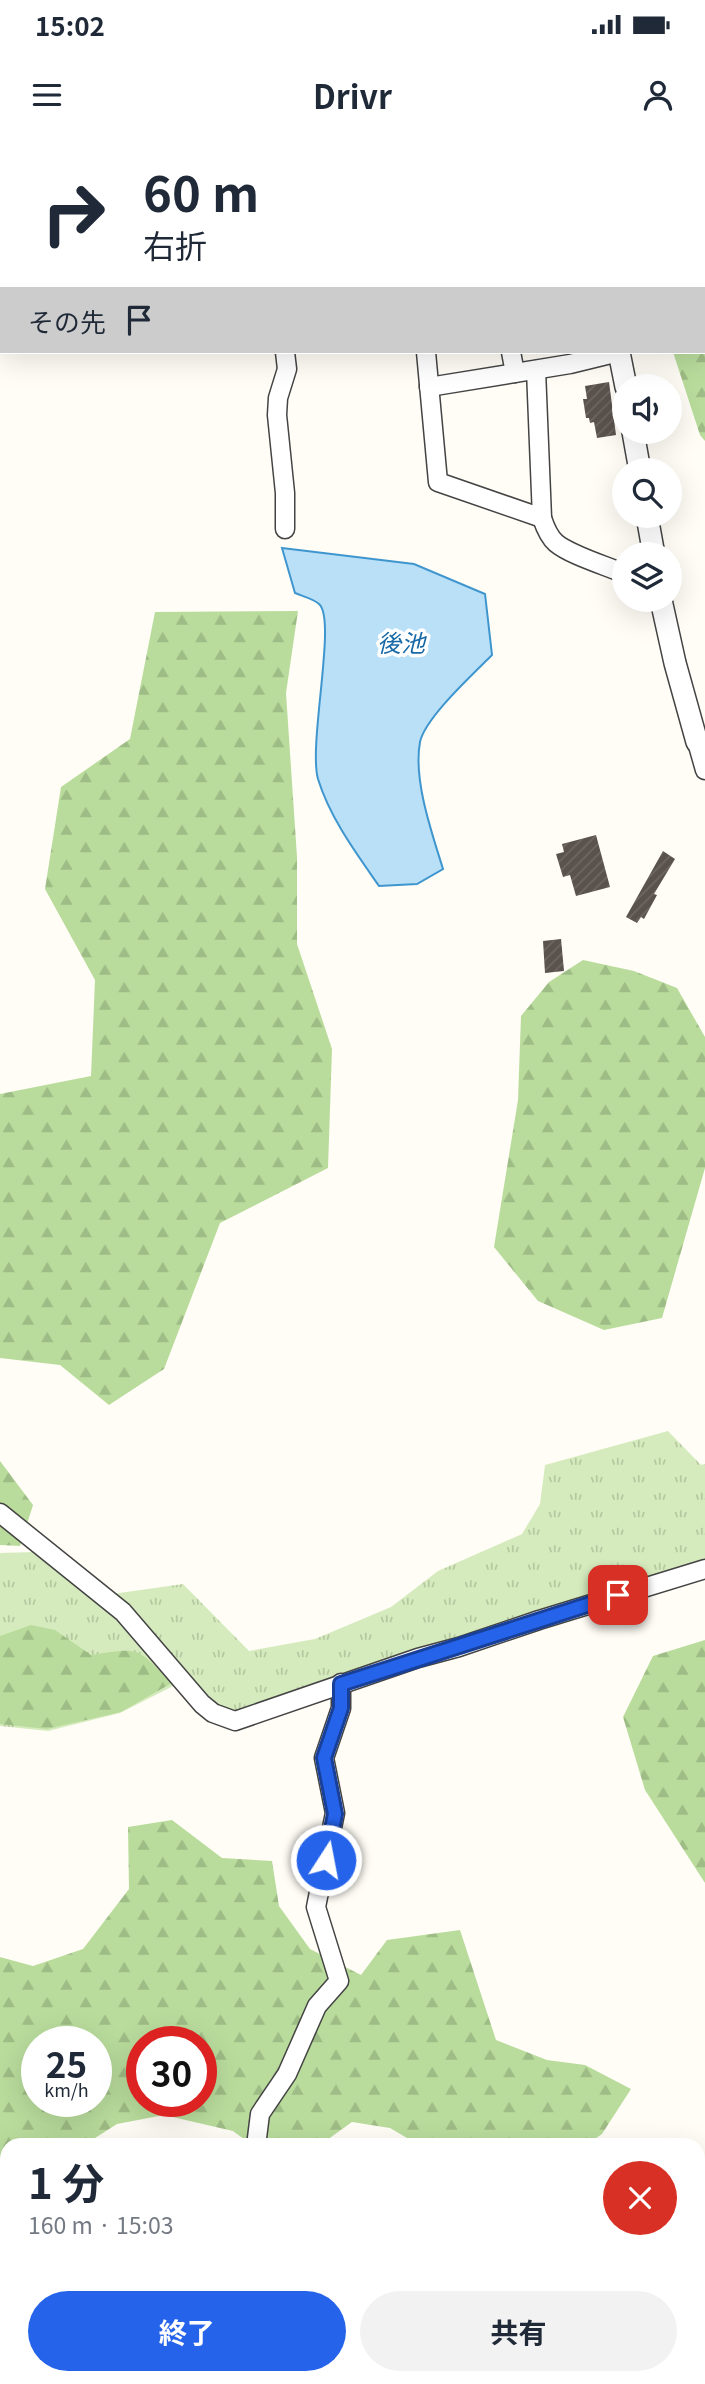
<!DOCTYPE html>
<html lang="ja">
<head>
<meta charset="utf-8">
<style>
  :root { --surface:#fff; --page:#f2f2f3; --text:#1f2937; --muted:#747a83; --accent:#2563eb }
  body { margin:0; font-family:Georgia,"Noto Sans JP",serif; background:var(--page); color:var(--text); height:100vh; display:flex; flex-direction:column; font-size:26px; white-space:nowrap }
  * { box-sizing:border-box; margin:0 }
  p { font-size:23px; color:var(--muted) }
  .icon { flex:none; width:38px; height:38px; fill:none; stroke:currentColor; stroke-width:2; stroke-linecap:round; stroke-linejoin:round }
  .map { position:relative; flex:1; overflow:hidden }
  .drawer { position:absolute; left:0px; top:1998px; width:705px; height:247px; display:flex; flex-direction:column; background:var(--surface); border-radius:21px 21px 0 0; box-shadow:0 7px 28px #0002 }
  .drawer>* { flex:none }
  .banner { position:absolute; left:0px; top:0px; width:705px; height:214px; box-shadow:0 7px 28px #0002; background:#fff; color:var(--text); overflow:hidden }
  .buttons { position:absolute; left:612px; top:234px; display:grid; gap:14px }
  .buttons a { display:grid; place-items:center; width:70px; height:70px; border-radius:50%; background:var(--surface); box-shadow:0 7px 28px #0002; font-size:35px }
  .speed { position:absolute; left:21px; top:1886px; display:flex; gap:14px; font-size:35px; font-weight:700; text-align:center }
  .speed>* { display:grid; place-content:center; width:91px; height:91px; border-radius:50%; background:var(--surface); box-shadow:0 7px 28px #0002; line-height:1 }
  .speed small { font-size:18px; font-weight:400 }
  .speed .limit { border:10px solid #d22; background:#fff; color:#111 }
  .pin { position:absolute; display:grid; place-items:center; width:60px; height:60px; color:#fff; margin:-30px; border-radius:14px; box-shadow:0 4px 10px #0006 }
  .me { position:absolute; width:77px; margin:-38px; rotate:11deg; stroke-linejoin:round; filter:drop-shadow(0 0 5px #0008) }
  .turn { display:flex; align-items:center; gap:24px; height:147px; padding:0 28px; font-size:32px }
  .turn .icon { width:91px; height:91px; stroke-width:2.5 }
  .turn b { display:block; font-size:49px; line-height:60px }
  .then { display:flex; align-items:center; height:66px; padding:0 28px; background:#0003; gap:14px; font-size:26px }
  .round { display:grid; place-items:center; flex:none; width:74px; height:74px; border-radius:37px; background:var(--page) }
  .overview { display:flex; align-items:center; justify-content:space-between; height:119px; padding:0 28px }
  h1 { font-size:42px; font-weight:700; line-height:52px }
  .button { display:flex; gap:14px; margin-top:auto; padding:14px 28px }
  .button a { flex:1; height:80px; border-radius:42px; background:var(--accent); color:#fff; font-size:28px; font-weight:700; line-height:80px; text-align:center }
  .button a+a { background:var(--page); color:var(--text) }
  .status { display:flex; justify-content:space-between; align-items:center; height:49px; padding:0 35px; background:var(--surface); direction:ltr }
  .status svg { height:19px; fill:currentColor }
  header { display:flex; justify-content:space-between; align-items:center; height:91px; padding:0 28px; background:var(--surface); font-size:32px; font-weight:700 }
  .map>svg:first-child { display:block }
  .farmland { fill:url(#farmland-dots) }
  .grass { fill:url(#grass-tufts) }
  .forest { fill:url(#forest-firs); fill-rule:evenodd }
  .water { fill:#b9e0f7; stroke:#3f96cf; stroke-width:2 }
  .building { fill:url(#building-hatch) }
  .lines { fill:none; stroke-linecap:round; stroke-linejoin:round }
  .minor-casing { stroke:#444; stroke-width:21 }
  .tertiary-casing { stroke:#444; stroke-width:24 }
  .minor { stroke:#fff; stroke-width:18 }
  .tertiary { stroke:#fff; stroke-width:21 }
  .route-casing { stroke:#184099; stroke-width:18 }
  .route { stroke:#2563eb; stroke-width:12 }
  .labels { text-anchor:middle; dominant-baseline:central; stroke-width:7; stroke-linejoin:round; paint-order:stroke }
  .water-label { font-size:24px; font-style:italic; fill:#1768a6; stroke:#fff }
</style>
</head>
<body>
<div class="status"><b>15:02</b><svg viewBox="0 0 49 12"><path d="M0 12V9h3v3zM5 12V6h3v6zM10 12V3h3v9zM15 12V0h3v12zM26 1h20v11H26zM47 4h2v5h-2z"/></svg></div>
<header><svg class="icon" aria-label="menu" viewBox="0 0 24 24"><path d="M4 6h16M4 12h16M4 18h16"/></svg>Drivr<svg class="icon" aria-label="person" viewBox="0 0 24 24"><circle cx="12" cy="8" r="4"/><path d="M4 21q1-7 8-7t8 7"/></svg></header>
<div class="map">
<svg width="705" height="2244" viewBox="0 0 705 2244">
  <defs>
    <pattern id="farmland-dots" width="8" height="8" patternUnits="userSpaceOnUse" patternTransform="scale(1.75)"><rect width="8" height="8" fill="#f6f3d4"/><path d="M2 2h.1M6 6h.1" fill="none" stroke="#d2cfb5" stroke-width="1.8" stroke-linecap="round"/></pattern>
    <pattern id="grass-tufts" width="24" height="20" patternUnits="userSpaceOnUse" patternTransform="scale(1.75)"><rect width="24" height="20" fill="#d5ebbd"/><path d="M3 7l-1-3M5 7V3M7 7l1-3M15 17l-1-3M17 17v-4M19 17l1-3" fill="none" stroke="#b6c8a1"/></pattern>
    <pattern id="forest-firs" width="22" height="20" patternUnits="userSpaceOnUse" patternTransform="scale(1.75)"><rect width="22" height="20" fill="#b9dc9c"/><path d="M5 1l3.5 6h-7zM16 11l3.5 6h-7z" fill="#9ebc85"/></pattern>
    <pattern id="building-hatch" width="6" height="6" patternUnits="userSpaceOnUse" patternTransform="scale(1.75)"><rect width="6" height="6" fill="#5a524d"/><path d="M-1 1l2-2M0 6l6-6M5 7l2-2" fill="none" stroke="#6d6662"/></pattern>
  </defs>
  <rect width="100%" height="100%" fill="#fffdf5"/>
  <!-- farmland -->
  <path class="farmland" d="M705,2094V2244H675V2238H698V2104Z"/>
  <!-- grass -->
  <path class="grass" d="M668,1291L701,1325L705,1324V1423L235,1575L217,1570L187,1539L120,1573L48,1591L0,1586V1413L36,1412L91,1457L183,1444L249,1511L315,1499L391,1467L438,1431L522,1394L540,1364L545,1325Z"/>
  <!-- forest -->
  <g class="forest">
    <path d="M705,134V301L700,295L673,212H704Z"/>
    <path d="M298,471L286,553L297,717V804L332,909L328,1028L220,1083L164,1229L109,1265L60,1225L0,1218V954L91,936L95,840L45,749L61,647L130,599L155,472Z"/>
    <path d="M583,820L634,831L677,848L705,897V1028L662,1178L604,1190L538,1161L494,1107L518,960L521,876L549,842Z"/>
    <path d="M0,1321L33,1365L20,1406L0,1405Z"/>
    <path d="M31,1485L55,1490L91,1515C142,1507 136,1507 172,1543L121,1572L47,1589L0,1584V1496Z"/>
    <path d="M705,1500V1743L645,1650L623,1577L653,1516Z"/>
    <path d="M172,1680L222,1718L272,1721L279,1766L310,1809L361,1835L387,1800L460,1790L496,1900L547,1920L585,1925L631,1949L602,1994L586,2005H419L390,1988L352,1982L320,2005H252L233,1991L164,1975L117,1984L84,2005L7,2006V2094L0,2139V1817L33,1826L83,1809L129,1749L128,1687ZM37,1902H96V1962H37ZM142,1902H201V1962H142Z"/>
  </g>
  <!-- water -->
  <path class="water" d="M282,408L414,424L485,454L492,515C473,534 425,578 420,602C413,640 432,693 443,729L417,744L379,746C356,713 330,678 318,639C308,604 337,479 319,464C314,459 302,456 295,453Z"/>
  <!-- building -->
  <g class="building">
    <path d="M609,242L616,295L597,298L594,282L590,283L589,278H586L583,259H587L585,246Z"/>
    <path d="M596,695L610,747L576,756L570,735L563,737L556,714L564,712L562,704Z"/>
    <path d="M663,711L675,719L654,754L657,755L644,779L641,777L637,783L626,777Z"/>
    <path d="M561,799L564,831L545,833L543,801Z"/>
  </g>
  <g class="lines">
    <!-- minor casing -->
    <g class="minor-casing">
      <g id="minor">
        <path d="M250,0L251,2"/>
        <path d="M568,0L569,2"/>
        <path d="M704,53H705"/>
        <path d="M285,212L287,229L278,258L277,275L285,353V389"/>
        <path d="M426,212L438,342L542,378"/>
        <path d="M511,212L515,233"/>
        <path d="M536,230L542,378C545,387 549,397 556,403C570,415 607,426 625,434"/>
        <path d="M429,247L570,224L619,212"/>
        <path d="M697,602L705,630"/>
        <path d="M0,1373L123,1472L202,1564L213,1573L235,1581L418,1518L459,1507L539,1480L705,1429"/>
        <path d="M256,2006L260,1974L287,1934L317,1866L339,1841L316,1767L335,1673L324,1618L341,1568V1543"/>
        <path d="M219,2244V2238"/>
      </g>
    </g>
    <!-- tertiary casing -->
    <g class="tertiary-casing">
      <g id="tertiary">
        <path d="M619,212L626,247"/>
        <path d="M633,292L640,331"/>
        <path d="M647,376L654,415"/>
        <path d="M661,460L675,523L697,602"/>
      </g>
    </g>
    <!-- minor -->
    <use href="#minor" class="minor"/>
    <!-- tertiary -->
    <use href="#tertiary" class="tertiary"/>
  </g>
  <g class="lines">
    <!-- route casing -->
    <g class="route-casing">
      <path id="route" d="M326,1720L335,1674L324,1618L341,1568V1544L618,1455"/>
    </g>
    <!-- route -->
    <use href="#route" class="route"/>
  </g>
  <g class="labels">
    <!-- water labels -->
    <g class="water-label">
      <text x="401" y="501">後池</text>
    </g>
  </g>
</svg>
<div class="buttons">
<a><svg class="icon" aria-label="sound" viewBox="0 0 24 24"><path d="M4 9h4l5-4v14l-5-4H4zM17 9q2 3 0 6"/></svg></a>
<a><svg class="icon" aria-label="search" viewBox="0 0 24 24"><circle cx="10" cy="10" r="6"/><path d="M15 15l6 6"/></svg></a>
<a><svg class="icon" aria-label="layers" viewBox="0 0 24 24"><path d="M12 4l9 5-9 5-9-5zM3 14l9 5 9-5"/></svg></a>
</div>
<div class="speed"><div>25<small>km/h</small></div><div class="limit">30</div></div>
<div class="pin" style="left:618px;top:1455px;background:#d93025"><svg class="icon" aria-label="arrive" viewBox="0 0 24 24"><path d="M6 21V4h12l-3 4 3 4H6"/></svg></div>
<svg class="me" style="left:326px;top:1720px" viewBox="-20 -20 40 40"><circle r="17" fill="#2563eb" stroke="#fff" stroke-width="3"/><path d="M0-11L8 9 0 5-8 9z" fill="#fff"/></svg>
<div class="banner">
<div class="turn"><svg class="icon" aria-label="right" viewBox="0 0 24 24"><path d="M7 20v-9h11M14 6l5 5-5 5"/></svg><div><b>60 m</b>右折</div></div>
<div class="then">その先<svg class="icon" aria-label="arrive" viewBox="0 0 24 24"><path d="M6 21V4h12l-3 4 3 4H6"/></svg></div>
</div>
<section class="drawer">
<div class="overview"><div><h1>1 分</h1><p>160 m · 15:03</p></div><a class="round" style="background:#d93025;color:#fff"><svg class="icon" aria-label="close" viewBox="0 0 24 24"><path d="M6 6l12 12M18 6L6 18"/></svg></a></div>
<div class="button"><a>終了</a><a>共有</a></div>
</section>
</div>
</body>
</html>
